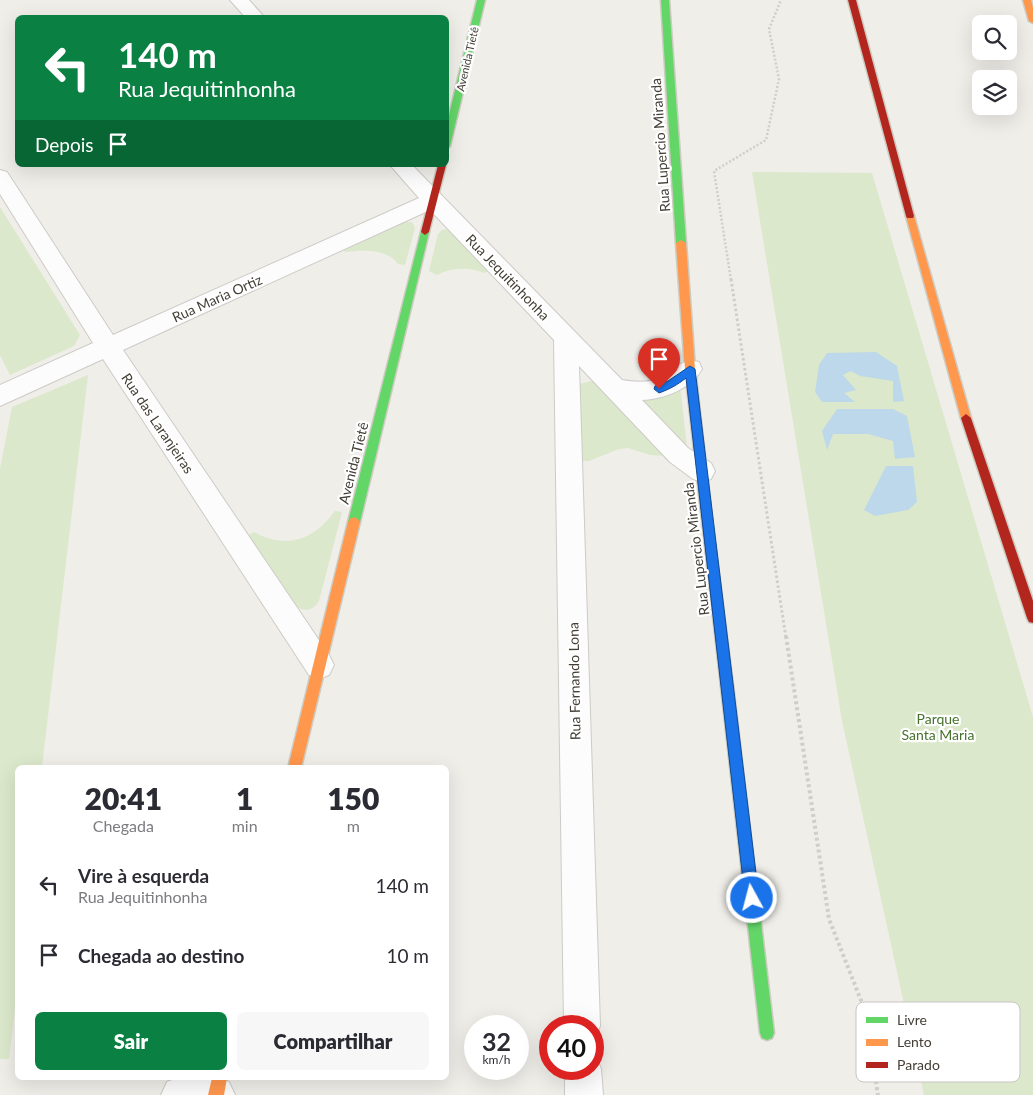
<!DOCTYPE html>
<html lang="pt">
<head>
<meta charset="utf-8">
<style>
  :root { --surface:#fff; --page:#f7f7f7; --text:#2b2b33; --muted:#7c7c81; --accent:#0b8043 }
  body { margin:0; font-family:Lato,sans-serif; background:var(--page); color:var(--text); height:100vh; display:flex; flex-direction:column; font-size:19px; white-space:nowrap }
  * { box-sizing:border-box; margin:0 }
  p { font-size:16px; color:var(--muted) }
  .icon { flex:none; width:28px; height:28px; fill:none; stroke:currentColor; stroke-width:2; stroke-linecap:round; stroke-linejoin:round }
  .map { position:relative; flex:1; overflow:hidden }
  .sheet { position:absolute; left:15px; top:765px; width:434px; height:315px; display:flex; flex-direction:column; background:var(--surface); border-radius:8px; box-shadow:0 5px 20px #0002 }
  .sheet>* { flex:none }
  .hud { position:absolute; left:15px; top:15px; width:434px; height:152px; border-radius:8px; box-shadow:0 5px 20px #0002; background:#0b8043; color:#fff; overflow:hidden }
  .controls { position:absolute; left:972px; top:15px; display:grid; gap:10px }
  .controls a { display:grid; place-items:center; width:45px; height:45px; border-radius:8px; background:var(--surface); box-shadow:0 5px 20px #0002; font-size:25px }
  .speed { position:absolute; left:464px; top:1015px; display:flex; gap:10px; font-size:25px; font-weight:700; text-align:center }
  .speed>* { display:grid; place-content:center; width:65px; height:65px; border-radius:50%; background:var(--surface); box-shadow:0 5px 20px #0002; line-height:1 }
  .speed small { font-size:12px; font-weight:400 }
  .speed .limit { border:8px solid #d22; background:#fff; color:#111 }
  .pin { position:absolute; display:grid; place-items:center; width:42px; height:42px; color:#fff; margin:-51px -21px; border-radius:50% 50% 50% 0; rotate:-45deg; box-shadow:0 0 5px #0007 }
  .pin .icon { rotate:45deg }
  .me { position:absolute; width:55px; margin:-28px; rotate:353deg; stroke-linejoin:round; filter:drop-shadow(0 0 4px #0008) }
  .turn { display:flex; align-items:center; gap:18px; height:105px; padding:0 20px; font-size:22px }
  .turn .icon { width:65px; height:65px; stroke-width:2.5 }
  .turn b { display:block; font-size:35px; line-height:42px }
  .then { display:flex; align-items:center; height:48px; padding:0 20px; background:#0003; gap:10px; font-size:19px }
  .eta { display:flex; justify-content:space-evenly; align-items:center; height:85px; text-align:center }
  .eta b { font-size:30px; font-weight:800; line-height:35px }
  .action { display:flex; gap:10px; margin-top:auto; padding:10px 20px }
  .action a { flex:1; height:58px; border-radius:8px; background:var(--accent); color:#fff; font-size:20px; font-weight:800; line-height:58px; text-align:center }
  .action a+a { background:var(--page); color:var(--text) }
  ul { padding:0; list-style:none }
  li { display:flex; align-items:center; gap:15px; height:70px; padding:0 20px }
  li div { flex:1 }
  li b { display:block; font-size:19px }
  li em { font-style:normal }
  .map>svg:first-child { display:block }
  .green { fill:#dce8cb }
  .water { fill:#bcd8ea }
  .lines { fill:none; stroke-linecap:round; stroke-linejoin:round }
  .street-casing { stroke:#cdcbc7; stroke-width:2 }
  .fast-casing { stroke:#cecbc0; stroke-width:3 }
  .slow-casing { stroke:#cecbc0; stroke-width:3 }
  .jam-casing { stroke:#cecbc0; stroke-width:3 }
  .path-far2 { stroke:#d0cecb; stroke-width:2.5; stroke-dasharray:2 2; stroke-linecap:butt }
  .path-far1 { stroke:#d0cecb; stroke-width:3; stroke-dasharray:2.5 2.5; stroke-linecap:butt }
  .path { stroke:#d0cecb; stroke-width:4; stroke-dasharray:3 3; stroke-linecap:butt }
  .street { fill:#fdfcfc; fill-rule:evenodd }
  .fast { fill:#63d668; fill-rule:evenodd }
  .slow { fill:#ff974d; fill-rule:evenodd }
  .jam { fill:#b3261e; fill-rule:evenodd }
  .route { fill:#1a73e8; stroke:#114b97 }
  .labels { text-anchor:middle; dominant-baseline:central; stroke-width:4.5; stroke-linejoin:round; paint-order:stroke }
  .far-street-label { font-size:11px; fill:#443f36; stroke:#fff }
  .street-label { font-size:14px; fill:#443f36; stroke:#fff }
  .park-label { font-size:14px; fill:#46722d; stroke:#fff }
  .key { fill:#fff; stroke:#c7c5c3; stroke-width:1 }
  .key-label { font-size:14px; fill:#443f36 }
</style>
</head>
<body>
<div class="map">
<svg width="1033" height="1095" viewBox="0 0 1033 1095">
  <rect width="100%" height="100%" fill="#efeee9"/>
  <!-- green -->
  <g class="green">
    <path d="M752,172L872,173L1033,717V1095H924L842,721Z"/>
    <path d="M0,207L80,335L74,346L10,375L0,355Z"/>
    <path d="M403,222H412L415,228L405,265L398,264C387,248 362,250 345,252L342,249Z"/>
    <path d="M448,229L451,230L490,270L485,273C469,267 451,267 437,275L429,271L438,234L442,230Z"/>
    <path d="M88,375L42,767L18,768V983L9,1059H0V469L12,407Z"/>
    <path d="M591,381L596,383L667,456L650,455L628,448L619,449L589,461H580L578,389L580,384Z"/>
    <path d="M680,386L687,447L640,400Z"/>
    <path d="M335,511L342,512L319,601C313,611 305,612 295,606L247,536L254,532C286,550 314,540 335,511Z"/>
  </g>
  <!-- water -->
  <g class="water">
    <path d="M876,352L897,366L904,401L893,402V381L860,376L851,371L843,375L856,390L844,393L855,402H822L815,392L819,365L827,353Z"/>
    <path d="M837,409H893L907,416L915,457L895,459L893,441L868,434H833L827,450L822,431Z"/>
    <path d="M886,466H913L917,502L908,510L875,516L864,510Z"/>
  </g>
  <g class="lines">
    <!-- street casing -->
    <g class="street-casing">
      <g id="street">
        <path d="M230,0H249L265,18H246Z"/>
        <path d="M390,165H412L622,380C633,382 647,383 657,379C673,373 681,357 699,362L702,369C691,389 664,399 642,400L688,448L711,463L715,471L711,479L702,482L693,479L670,462L579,366L600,1026L595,1039L592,1040V1026H564L554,340L430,210L123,350L329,655L334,665L329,675L319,679L309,675L103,359L0,406V385L93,343L0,194V170L7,172L113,335L419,198Z"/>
        <path d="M592,1055L596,1056L601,1069L603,1095H565V1069H592Z"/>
        <path d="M177,1078H219L229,1082L235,1095H161L167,1082Z"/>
      </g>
    </g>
    <!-- fast casing -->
    <g class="fast-casing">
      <g id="fast">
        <path d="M477,0H485L450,146L446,149V128Z"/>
        <path d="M661,0H669L686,243L681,246L676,243Z"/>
        <path d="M425,229L429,232L360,522L358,525H350L348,522L421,232Z"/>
        <path d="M727,680L731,682L733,686L774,1033L772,1038L767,1040L762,1038L760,1033L721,686L723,682Z"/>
      </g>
    </g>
    <!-- slow casing -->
    <g class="slow-casing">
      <g id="slow">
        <path d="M1023,0H1031L1033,8V23L1029,21Z"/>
        <path d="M910,213L914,216L971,418L966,422L961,418L906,216Z"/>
        <path d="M681,240L686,243L695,369L710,502L709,505H701L700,502L685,369L676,243Z"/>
        <path d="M354,517L358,519L360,522L301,768H288L348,522L350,519Z"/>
        <path d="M212,1078H227L224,1095H208Z"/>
      </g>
    </g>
    <!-- jam casing -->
    <g class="jam-casing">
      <g id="jam">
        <path d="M848,0H856L914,216L913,218H907L906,216Z"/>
        <path d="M438,165H446L429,232L425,235L421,232Z"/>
        <path d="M966,414L971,418L1033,601V623L1029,622L1027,618L961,418Z"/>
        <path d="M705,497L709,499L710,502L733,686L731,690L727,692L723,690L721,686L700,502L701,499Z"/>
      </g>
    </g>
    <!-- path-far2 -->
    <path class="path-far2" d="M731,280L714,171L766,140L779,79L769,29L781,0"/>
    <!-- path-far1 -->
    <path class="path-far1" d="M731,279L786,638"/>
    <!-- path -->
    <path class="path" d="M786,636L829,919L864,1008L878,1095"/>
    <!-- street -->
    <use href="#street" class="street"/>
    <!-- fast -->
    <use href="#fast" class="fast"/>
    <!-- slow -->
    <use href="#slow" class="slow"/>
    <!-- jam -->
    <use href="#jam" class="jam"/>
  </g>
  <!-- route -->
  <path class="route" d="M690,366L695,369L759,898L757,903L752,905L747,903L745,898L686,378C677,385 670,389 659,393L654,389L655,386L668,381Z"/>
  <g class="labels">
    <!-- far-street labels -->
    <g class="far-street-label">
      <text transform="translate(467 59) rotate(-77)">Avenida Tietê</text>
    </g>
    <!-- street labels -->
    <g class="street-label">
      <text transform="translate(660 145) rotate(-94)">Rua Lupercio Miranda</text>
      <text transform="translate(508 277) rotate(46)">Rua Jequitinhonha</text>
      <text transform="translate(217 298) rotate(-24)">Rua Maria Ortiz</text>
      <text transform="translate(158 423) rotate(56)">Rua das Laranjeiras</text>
      <text transform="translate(353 463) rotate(-76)">Avenida Tietê</text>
      <text transform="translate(696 549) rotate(-97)">Rua Lupercio Miranda</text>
      <text transform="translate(574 681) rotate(-91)">Rua Fernando Lona</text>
    </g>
    <!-- park labels -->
    <g class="park-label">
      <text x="938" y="718">Parque<tspan x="938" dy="16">Santa Maria</tspan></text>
    </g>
  </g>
  <!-- legend -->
  <rect x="856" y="1002" width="164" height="80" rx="8" class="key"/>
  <rect x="866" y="1017" width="22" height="6" fill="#63d668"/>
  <rect x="866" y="1039" width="22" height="7" fill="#ff974d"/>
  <rect x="866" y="1062" width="22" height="6" fill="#b3261e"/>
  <g class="key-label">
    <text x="897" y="1025">Livre</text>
    <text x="897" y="1047">Lento</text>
    <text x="897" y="1070">Parado</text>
  </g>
</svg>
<div class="controls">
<a><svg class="icon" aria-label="search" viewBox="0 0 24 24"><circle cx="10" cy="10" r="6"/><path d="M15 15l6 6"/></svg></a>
<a><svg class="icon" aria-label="layers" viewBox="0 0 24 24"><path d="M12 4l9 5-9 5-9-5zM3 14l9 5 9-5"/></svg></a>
</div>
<div class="speed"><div>32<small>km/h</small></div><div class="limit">40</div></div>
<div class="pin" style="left:659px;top:389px;background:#d93025"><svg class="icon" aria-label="arrive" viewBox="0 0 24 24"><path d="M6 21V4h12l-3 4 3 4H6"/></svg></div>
<svg class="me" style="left:752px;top:898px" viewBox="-20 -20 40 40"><circle r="17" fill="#1a73e8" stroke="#fff" stroke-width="3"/><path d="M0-11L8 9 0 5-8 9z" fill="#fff"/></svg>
<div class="hud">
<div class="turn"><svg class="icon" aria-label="left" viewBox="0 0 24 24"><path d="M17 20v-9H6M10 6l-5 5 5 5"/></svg><div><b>140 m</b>Rua Jequitinhonha</div></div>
<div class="then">Depois<svg class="icon" aria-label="arrive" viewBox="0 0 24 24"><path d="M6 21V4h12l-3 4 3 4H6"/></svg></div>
</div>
<section class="sheet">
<div class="eta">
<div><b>20:41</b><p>Chegada</p></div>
<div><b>1</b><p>min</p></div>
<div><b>150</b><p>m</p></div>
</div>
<ul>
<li><svg class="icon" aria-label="left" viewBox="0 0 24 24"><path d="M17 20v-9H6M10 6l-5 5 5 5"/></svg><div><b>Vire à esquerda</b><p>Rua Jequitinhonha</p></div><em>140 m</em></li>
<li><svg class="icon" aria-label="arrive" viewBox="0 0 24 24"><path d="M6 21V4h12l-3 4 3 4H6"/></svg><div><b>Chegada ao destino</b></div><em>10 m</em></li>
</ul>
<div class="action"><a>Sair</a><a>Compartilhar</a></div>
</section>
</div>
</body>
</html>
